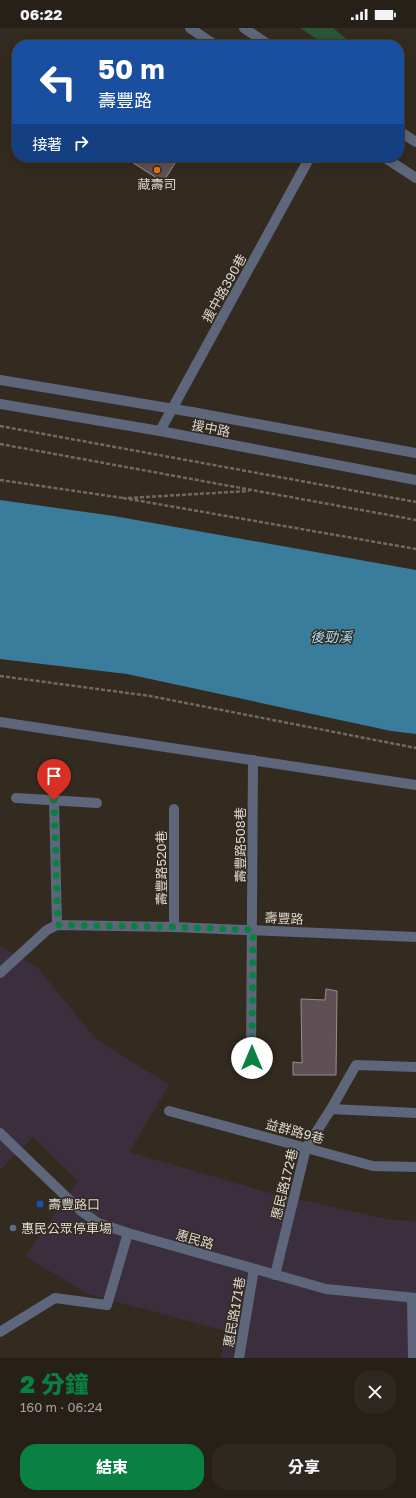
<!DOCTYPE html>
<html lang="zh-TW">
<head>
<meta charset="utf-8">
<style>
  :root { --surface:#262018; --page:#2e2821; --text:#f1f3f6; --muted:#a4a3a2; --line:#423e37; --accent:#0b8043 }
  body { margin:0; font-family:"Golos Text","Noto Sans TC",sans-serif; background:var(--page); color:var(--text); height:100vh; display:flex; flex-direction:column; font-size:15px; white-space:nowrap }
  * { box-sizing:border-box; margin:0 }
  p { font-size:13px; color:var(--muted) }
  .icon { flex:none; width:22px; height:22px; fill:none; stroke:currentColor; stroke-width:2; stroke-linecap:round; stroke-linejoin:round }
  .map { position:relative; height:1330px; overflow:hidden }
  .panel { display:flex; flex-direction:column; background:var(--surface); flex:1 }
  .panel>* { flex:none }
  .banner { position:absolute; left:12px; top:12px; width:392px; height:122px; border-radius:16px; box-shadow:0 2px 10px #0003,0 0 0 1px var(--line); background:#1a4fa0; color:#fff; overflow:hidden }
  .pin { position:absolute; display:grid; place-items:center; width:34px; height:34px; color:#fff; margin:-41px -17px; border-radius:50% 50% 50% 0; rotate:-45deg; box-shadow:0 0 4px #0007 }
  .pin .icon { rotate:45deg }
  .me { position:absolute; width:44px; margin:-22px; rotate:0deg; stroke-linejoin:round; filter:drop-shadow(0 0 3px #0008) }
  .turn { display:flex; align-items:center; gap:14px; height:84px; padding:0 20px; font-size:18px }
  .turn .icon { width:52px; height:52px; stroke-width:2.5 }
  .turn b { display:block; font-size:28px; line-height:34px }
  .then { display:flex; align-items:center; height:38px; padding:0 20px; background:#0003; gap:8px; font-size:15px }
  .round { display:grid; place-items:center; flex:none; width:42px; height:42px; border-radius:16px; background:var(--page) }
  .summary { display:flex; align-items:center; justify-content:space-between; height:68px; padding:0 20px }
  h1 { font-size:24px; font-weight:800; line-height:30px; color:var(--accent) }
  .button { display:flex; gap:8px; margin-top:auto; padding:8px 20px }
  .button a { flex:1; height:46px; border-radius:16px; background:var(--accent); color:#fff; font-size:16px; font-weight:800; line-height:46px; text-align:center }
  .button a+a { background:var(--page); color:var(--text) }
  .status { display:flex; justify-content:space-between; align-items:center; height:28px; padding:0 20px; background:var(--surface); direction:ltr }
  .status svg { height:11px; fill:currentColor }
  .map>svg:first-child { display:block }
  .commercial { fill:#3c2f3d }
  .green { fill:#2b5634 }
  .water { fill:#397c9b }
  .building { fill:#5f5056; stroke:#9c8b92 }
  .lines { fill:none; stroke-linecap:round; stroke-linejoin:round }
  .path { stroke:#716a61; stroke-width:2.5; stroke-dasharray:4 2; stroke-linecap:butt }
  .minor { stroke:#5e667c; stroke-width:10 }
  .tertiary { stroke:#5e667c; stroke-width:10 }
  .route { stroke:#0b8043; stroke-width:7; stroke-dasharray:0 12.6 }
  .food-dot { fill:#e8710a; stroke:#332b20; stroke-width:1.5 }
  .transit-dot { fill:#1a4fb4; stroke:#332b20; stroke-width:1.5 }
  .service-dot { fill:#5c6f8a; stroke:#332b20; stroke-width:1.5 }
  .labels { text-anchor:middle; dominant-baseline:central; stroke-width:3; stroke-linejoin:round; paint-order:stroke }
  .poi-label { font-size:13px; fill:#dcd7d0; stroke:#332b20; text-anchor:start }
  .street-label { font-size:13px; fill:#dcd7d0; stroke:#332b20 }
  .water-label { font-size:14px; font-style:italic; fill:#a4daf7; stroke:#332b20 }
</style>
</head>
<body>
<div class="status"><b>06:22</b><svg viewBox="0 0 49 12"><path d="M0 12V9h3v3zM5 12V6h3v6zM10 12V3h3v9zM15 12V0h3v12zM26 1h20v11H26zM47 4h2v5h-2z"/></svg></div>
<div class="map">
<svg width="416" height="1330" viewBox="0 0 416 1330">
  <rect width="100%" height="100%" fill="#332b20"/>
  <!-- commercial -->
  <path class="commercial" d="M0,918L37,939L95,1010L169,1057L129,1124L266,1164L391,1192L416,1193V1330H221L225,1303L88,1266L25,1228L78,1153L33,1109L0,1142Z"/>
  <!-- green -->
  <path class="green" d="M300,0H333L352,16L326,17Z"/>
  <!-- water -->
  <path class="water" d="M0,472L114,488L416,542V706L391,703L127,646L0,631Z"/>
  <!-- building -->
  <g class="building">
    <path d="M124,129H179L163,154Z"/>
    <path d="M326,961L337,963L336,1047H293V1034L302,1035L301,971L325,972Z"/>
  </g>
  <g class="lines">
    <!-- path -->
    <g class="path">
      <path d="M0,398L416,474"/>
      <path d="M0,416L416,492"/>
      <path d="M0,452L123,470"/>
      <path d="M123,470L416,521"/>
      <path d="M128,470L249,463"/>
      <path d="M0,648L150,668L416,720"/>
    </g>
    <!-- minor -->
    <g class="minor">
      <path d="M160,403L310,129"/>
      <path d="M0,694L416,757"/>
      <path d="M16,770L97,775"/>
      <path d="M54,772L57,897"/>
      <path d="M174,899V781"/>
      <path d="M0,945L47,902L57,897L174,899L416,909"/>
      <path d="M251,1030L253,732"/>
      <path d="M331,1081L416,1085"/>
      <path d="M169,1083L373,1138L416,1139"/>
      <path d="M0,1105L81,1183L98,1195L128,1205L326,1261L416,1270"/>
      <path d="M275,1247L306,1120L331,1081L356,1037L416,1039"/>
      <path d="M412,1270L413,1330"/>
      <path d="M0,1304L55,1270L107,1277L128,1205"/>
      <path d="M239,1330L254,1241"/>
    </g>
    <!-- tertiary -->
    <g class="tertiary">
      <path d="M190,0L215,17"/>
      <path d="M244,0L269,17"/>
      <path d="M399,103L416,114"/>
      <path d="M384,129L416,150"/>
      <path d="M0,352L192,384L416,425"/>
      <path d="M0,376L160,403L416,452"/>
    </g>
  </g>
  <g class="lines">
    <!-- route -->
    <path class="route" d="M54,772L58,897L174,899L253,902L252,1030"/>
  </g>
  <!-- markers -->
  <circle class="food-dot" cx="157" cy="142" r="4"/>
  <rect class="transit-dot" x="36" y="1172" width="8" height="8" rx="2"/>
  <circle class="service-dot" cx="13" cy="1200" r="4"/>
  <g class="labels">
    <!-- poi labels -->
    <g class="poi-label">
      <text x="157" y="156" text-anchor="middle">藏壽司</text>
      <text x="48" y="1176">壽豐路口</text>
      <text x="21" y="1200">惠民公眾停車場</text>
    </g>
    <!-- street labels -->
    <g class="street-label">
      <text transform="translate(224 260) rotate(-61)">援中路390巷</text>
      <text transform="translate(211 400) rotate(11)">援中路</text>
      <text transform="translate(240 817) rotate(-90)">壽豐路508巷</text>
      <text transform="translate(161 840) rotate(-90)">壽豐路520巷</text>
      <text transform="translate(284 890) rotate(3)">壽豐路</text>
      <text transform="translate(295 1103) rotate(15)">益群路9巷</text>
      <text transform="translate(284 1156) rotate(-76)">惠民路172巷</text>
      <text transform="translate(195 1211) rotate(16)">惠民路</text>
      <text transform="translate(234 1284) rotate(-80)">惠民路171巷</text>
    </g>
    <!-- water labels -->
    <g class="water-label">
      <text x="331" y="608">後勁溪</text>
    </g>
  </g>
</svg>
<div class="pin" style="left:54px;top:772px;background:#d93025"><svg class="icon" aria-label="arrive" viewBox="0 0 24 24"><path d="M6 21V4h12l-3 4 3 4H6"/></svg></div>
<svg class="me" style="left:252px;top:1030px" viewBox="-20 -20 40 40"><circle r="19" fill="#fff"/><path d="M0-13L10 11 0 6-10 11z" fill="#0b8043"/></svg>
<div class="banner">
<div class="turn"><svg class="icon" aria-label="left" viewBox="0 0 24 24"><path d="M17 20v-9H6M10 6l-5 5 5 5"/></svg><div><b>50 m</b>壽豐路</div></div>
<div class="then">接著<svg class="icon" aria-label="right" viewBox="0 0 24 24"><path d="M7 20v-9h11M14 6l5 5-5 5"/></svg></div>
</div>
</div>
<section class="panel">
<div class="summary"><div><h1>2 分鐘</h1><p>160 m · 06:24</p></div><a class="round"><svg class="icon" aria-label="close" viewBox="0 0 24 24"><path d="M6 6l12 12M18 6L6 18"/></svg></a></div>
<div class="button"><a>結束</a><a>分享</a></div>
</section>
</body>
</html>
